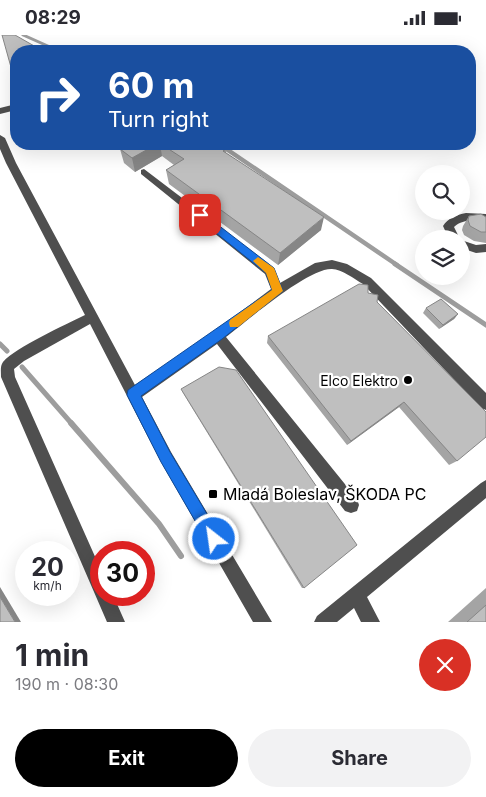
<!DOCTYPE html>
<html lang="en">
<head>
<meta charset="utf-8">
<style>
  :root { --surface:#fff; --page:#f2f2f3; --text:#2b2b33; --muted:#7c7c81; --accent:#000 }
  body { margin:0; font-family:Inter,sans-serif; background:var(--page); color:var(--text); height:100vh; display:flex; flex-direction:column; font-size:19px; white-space:nowrap }
  * { box-sizing:border-box; margin:0 }
  p { font-size:16px; color:var(--muted) }
  .icon { flex:none; width:28px; height:28px; fill:none; stroke:currentColor; stroke-width:2; stroke-linecap:round; stroke-linejoin:round }
  .map { position:relative; height:587px; overflow:hidden }
  .drawer { display:flex; flex-direction:column; background:var(--surface); flex:1 }
  .drawer>* { flex:none }
  .top-card { position:absolute; left:10px; top:10px; width:466px; height:105px; border-radius:20px; box-shadow:0 5px 20px #0002; background:#1a4fa0; color:#fff; overflow:hidden }
  .controls { position:absolute; left:415px; top:130px; display:grid; gap:10px }
  .controls a { display:grid; place-items:center; width:55px; height:55px; border-radius:50%; background:var(--surface); box-shadow:0 5px 20px #0002; font-size:25px }
  .speed { position:absolute; left:15px; top:506px; display:flex; gap:10px; font-size:25px; font-weight:700; text-align:center }
  .speed>* { display:grid; place-content:center; width:65px; height:65px; border-radius:50%; background:var(--surface); box-shadow:0 5px 20px #0002; line-height:1 }
  .speed small { font-size:12px; font-weight:400 }
  .speed .limit { border:8px solid #d22; background:#fff; color:#111 }
  .pin { position:absolute; display:grid; place-items:center; width:42px; height:42px; color:#fff; margin:-21px; border-radius:10px; box-shadow:0 2px 8px #0006 }
  .me { position:absolute; width:55px; margin:-28px; rotate:330deg; stroke-linejoin:round; filter:drop-shadow(0 0 4px #0008) }
  .turn { display:flex; align-items:center; gap:18px; height:105px; padding:0 15px; font-size:22px }
  .turn .icon { width:65px; height:65px; stroke-width:2.5 }
  .turn b { display:block; font-size:35px; line-height:42px }
  .round { display:grid; place-items:center; flex:none; width:52px; height:52px; border-radius:26px; background:var(--page) }
  .overview { display:flex; align-items:center; justify-content:space-between; height:85px; padding:0 15px }
  h1 { font-size:30px; font-weight:700; line-height:38px }
  .cta { display:flex; gap:10px; margin-top:auto; padding:10px 15px }
  .cta a { flex:1; height:58px; border-radius:30px; background:var(--accent); color:#fff; font-size:20px; font-weight:700; line-height:58px; text-align:center }
  .cta a+a { background:var(--page); color:var(--text) }
  .status { display:flex; justify-content:space-between; align-items:center; height:35px; padding:0 25px; background:var(--surface); direction:ltr }
  .status svg { height:14px; fill:currentColor }
  .map>svg:first-child { display:block }
  .lines { fill:none; stroke-linecap:round; stroke-linejoin:round }
  .stream-far3 { stroke:#9d9d9d; stroke-width:3 }
  .stream-far2 { stroke:#9d9d9d; stroke-width:4.5 }
  .stream-far1 { stroke:#9d9d9d; stroke-width:5 }
  .stream { stroke:#9d9d9d; stroke-width:6 }
  .minor { fill:#4f4f4f; fill-rule:evenodd }
  .wall { fill:#a4a4a4 }
  .shaded-wall { fill:#868686 }
  .building { fill:#bfbfbf; stroke:#868686 }
  .route { fill:#1a73e8; stroke:#114b97 }
  .slow { fill:#f59e0b }
  .poi-dot { fill:#000; stroke:#fff; stroke-width:2 }
  .labels { text-anchor:middle; dominant-baseline:central; stroke-width:4.5; stroke-linejoin:round; paint-order:stroke }
  .poi-label { font-size:14px; fill:#000; stroke:#fff; text-anchor:end }
  .near-poi-label { font-size:16px; fill:#000; stroke:#fff; text-anchor:start }
</style>
</head>
<body>
<div class="status"><b>08:29</b><svg viewBox="0 0 49 12"><path d="M0 12V9h3v3zM5 12V6h3v6zM10 12V3h3v9zM15 12V0h3v12zM26 1h20v11H26zM47 4h2v5h-2z"/></svg></div>
<div class="map">
<svg width="486" height="587" viewBox="0 0 486 587">
  <rect width="100%" height="100%" fill="#fff"/>
  <g class="lines">
    <!-- stream-far3 -->
    <path class="stream-far3" d="M23,0L59,16"/>
    <!-- stream-far2 -->
    <path class="stream-far2" d="M219,109L397,230"/>
    <!-- stream-far1 -->
    <g class="stream-far1">
      <path d="M395,229L486,290"/>
      <path d="M0,309L7,316"/>
      <path d="M22,332L72,389"/>
    </g>
    <!-- stream -->
    <path class="stream" d="M71,388L159,489L181,521"/>
    <!-- minor -->
    <g class="minor">
      <path d="M16,69V75L0,79V73Z"/>
      <path d="M0,100L5,103L16,128L135,350L214,297L271,254L265,239L141,139V135L144,134L274,233L280,248L315,228L332,225L347,229L371,243L486,358V375L481,373L363,249C354,244 342,234 332,234C308,233 247,286 226,302L357,464L359,470L357,476L351,478L345,476L217,309L142,362L171,417L272,587H253L161,427L90,289L24,326L14,334L15,342L101,535V560H113L125,587H107L1,342C1,337 0,331 3,327C16,312 65,290 85,280L6,128L0,114Z"/>
      <path d="M466,178L486,179V187C474,185 463,184 454,192L460,204H449L443,191C448,183 456,180 466,178Z"/>
      <path d="M461,205L476,210L486,209V217L476,218L461,213Z"/>
      <path d="M486,445V463L367,562L380,587H361L354,573L337,587H314L317,581L481,448Z"/>
    </g>
  </g>
  <!-- wall -->
  <g class="wall">
    <path d="M125,109H205L207,110L226,114V118L321,195L278,230L169,149L166,135L174,130L162,121L135,137L124,128L120,114L127,110Z"/>
    <path d="M469,181L486,182V208L474,206L464,200L462,195L463,191Z"/>
    <path d="M368,258L377,267L457,426L449,430L399,372L347,410L267,308L268,301Z"/>
    <path d="M426,273L458,279L454,284L439,294L423,278Z"/>
    <path d="M181,354L304,553H302L183,358Z"/>
    <path d="M486,553V587H448Z"/>
  </g>
  <!-- shaded-wall -->
  <g class="shaded-wall">
    <path d="M157,109H160L162,121L135,137L132,123Z"/>
    <path d="M324,182L321,195L278,230L280,218Z"/>
    <path d="M458,279L454,284L439,294L443,290Z"/>
    <path d="M404,367L399,372L347,410L351,406Z"/>
    <path d="M0,552L21,587H15L0,562Z"/>
  </g>
  <!-- building -->
  <g class="building">
    <path d="M2,0H15L43,16H16V42L14,43Z"/>
    <path d="M130,109H157L132,123L120,114Z"/>
    <path d="M161,109H205L207,110L209,109H218L226,114L223,116L324,182L280,218L166,135L184,124Z"/>
    <path d="M481,179L486,182V197H481L470,191L468,185L469,181Z"/>
    <path d="M359,249L368,250V258L378,260L377,267L486,377V402L457,426L404,367L351,406L268,301Z"/>
    <path d="M441,264L458,279L443,290L426,273Z"/>
    <path d="M219,332L236,335L357,510L304,553L181,354Z"/>
    <path d="M0,562L15,587H0Z"/>
    <path d="M486,570V587H467Z"/>
  </g>
  <!-- route -->
  <path class="route" d="M200,176L274,233L283,256L222,304L141,361L170,417L219,499L222,504L219,510L214,512L209,510L161,427L127,360L128,355L272,255L266,238L196,182V177Z"/>
  <!-- slow -->
  <path class="slow" d="M258,222L274,233L283,256L238,292H230L229,288L230,285L272,255L266,238L253,226Z"/>
  <!-- markers -->
  <g class="poi-dot">
    <circle cx="408" cy="345" r="5"/>
    <rect x="208" y="454" width="10" height="10" rx="2.5"/>
  </g>
  <g class="labels">
    <!-- poi labels -->
    <g class="poi-label">
      <text x="398" y="345">Elco Elektro</text>
    </g>
    <!-- near-poi labels -->
    <g class="near-poi-label">
      <text x="223" y="459">Mladá Boleslav, ŠKODA PC</text>
    </g>
  </g>
</svg>
<div class="controls">
<a><svg class="icon" aria-label="search" viewBox="0 0 24 24"><circle cx="10" cy="10" r="6"/><path d="M15 15l6 6"/></svg></a>
<a><svg class="icon" aria-label="layers" viewBox="0 0 24 24"><path d="M12 4l9 5-9 5-9-5zM3 14l9 5 9-5"/></svg></a>
</div>
<div class="speed"><div>20<small>km/h</small></div><div class="limit">30</div></div>
<div class="pin" style="left:200px;top:180px;background:#d93025"><svg class="icon" aria-label="arrive" viewBox="0 0 24 24"><path d="M6 21V4h12l-3 4 3 4H6"/></svg></div>
<svg class="me" style="left:214px;top:504px" viewBox="-20 -20 40 40"><circle r="17" fill="#1a73e8" stroke="#fff" stroke-width="3"/><path d="M0-11L8 9 0 5-8 9z" fill="#fff"/></svg>
<div class="top-card">
<div class="turn"><svg class="icon" aria-label="right" viewBox="0 0 24 24"><path d="M7 20v-9h11M14 6l5 5-5 5"/></svg><div><b>60 m</b>Turn right</div></div>
</div>
</div>
<section class="drawer">
<div class="overview"><div><h1>1 min</h1><p>190 m · 08:30</p></div><a class="round" style="background:#d93025;color:#fff"><svg class="icon" aria-label="close" viewBox="0 0 24 24"><path d="M6 6l12 12M18 6L6 18"/></svg></a></div>
<div class="cta"><a>Exit</a><a>Share</a></div>
</section>
</body>
</html>
